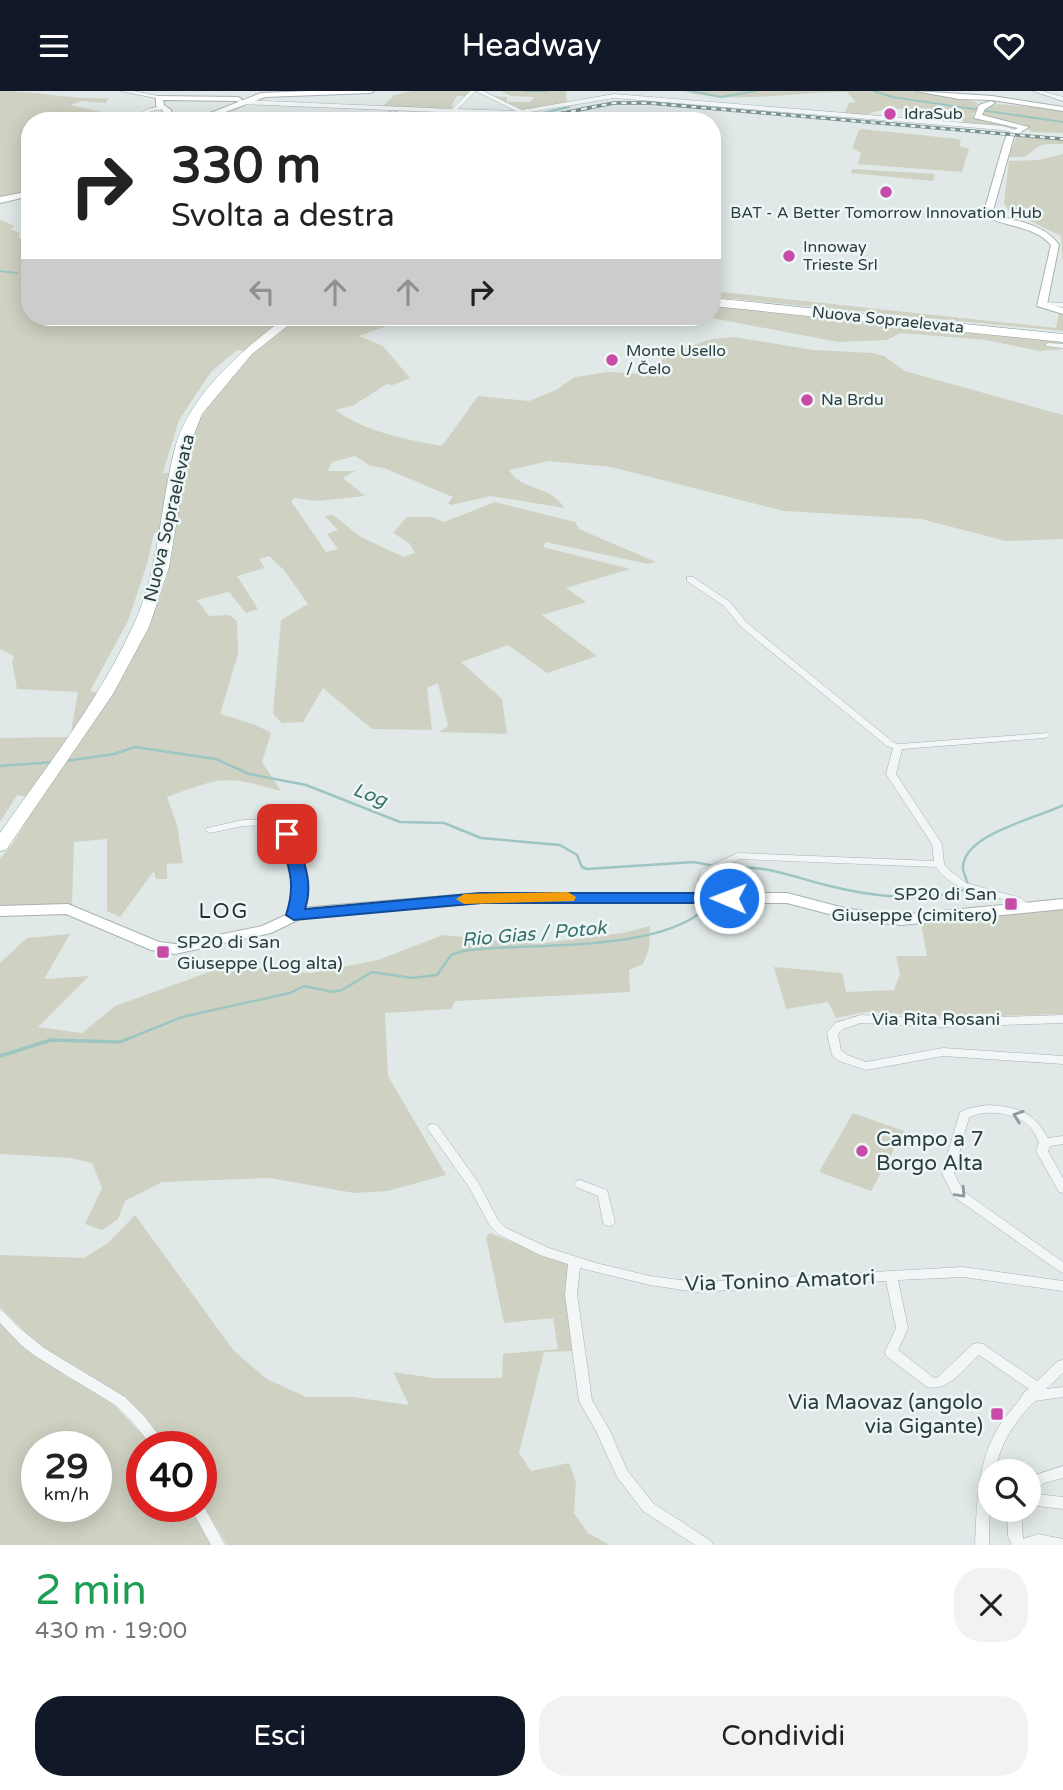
<!DOCTYPE html>
<html lang="it">
<head>
<meta charset="utf-8">
<style>
  :root { --surface:#fff; --page:#f2f2f2; --text:#222; --muted:#767676; --accent:#111827 }
  body { margin:0; font-family:"Varela Round",sans-serif; background:var(--page); color:var(--text); height:100vh; display:flex; flex-direction:column; font-size:26px; white-space:nowrap }
  * { box-sizing:border-box; margin:0 }
  p { font-size:23px; color:var(--muted) }
  .icon { flex:none; width:38px; height:38px; fill:none; stroke:currentColor; stroke-width:2; stroke-linecap:round; stroke-linejoin:round }
  .map { position:relative; height:1454px; overflow:hidden }
  .panel { display:flex; flex-direction:column; background:var(--surface); flex:1 }
  .panel>* { flex:none }
  .banner { position:absolute; left:21px; top:21px; width:700px; height:214px; border-radius:28px; box-shadow:0 4px 18px #0003; background:#fff; color:var(--text); overflow:hidden }
  .controls { position:absolute; left:978px; top:1368px; display:grid; gap:14px }
  .controls a { display:grid; place-items:center; width:63px; height:63px; border-radius:50%; background:var(--surface); box-shadow:0 4px 18px #0003; font-size:35px }
  .speed { position:absolute; left:21px; top:1340px; display:flex; gap:14px; font-size:35px; font-weight:700; text-align:center }
  .speed>* { display:grid; place-content:center; width:91px; height:91px; border-radius:50%; background:var(--surface); box-shadow:0 4px 18px #0003; line-height:1 }
  .speed small { font-size:18px; font-weight:400 }
  .speed .limit { border:10px solid #d22; background:#fff; color:#111 }
  .pin { position:absolute; display:grid; place-items:center; width:60px; height:60px; color:#fff; margin:-30px; border-radius:14px; box-shadow:0 4px 10px #0006 }
  .me { position:absolute; width:77px; margin:-38px; rotate:271deg; stroke-linejoin:round; filter:drop-shadow(0 0 5px #0008) }
  .turn { display:flex; align-items:center; gap:24px; height:147px; padding:0 35px; font-size:32px }
  .turn .icon { width:91px; height:91px; stroke-width:2.5 }
  .turn b { display:block; font-size:49px; line-height:60px }
  .lanes { display:flex; align-items:center; height:66px; padding:0 35px; background:#0003; justify-content:center; gap:35px; direction:ltr }
  .lanes .off { opacity:.35 }
  .round { display:grid; place-items:center; flex:none; width:74px; height:74px; border-radius:28px; background:var(--page) }
  .summary { display:flex; align-items:center; justify-content:space-between; height:119px; padding:0 35px }
  h1 { font-size:42px; font-weight:600; line-height:52px; color:#1e9e55 }
  .button { display:flex; gap:14px; margin-top:auto; padding:14px 35px }
  .button a { flex:1; height:80px; border-radius:28px; background:var(--accent); color:#fff; font-size:28px; font-weight:600; line-height:80px; text-align:center }
  .button a+a { background:var(--page); color:var(--text) }
  header { display:flex; justify-content:space-between; align-items:center; height:91px; padding:0 35px; background:var(--accent); color:#fff; font-size:32px; font-weight:600 }
  .map>svg:first-child { display:block }
  .green { fill:#cfd2c2; fill-rule:evenodd }
  .lines { fill:none; stroke-linecap:round; stroke-linejoin:round }
  .stream-far2 { stroke:#9dc6c2; stroke-width:2 }
  .stream-far1 { stroke:#9dc6c2; stroke-width:2.5 }
  .stream { stroke:#9dc6c2; stroke-width:3.5 }
  .street-casing { stroke:#a6b2b2; stroke-width:1 }
  .secondary-casing { stroke:#a6b2b2; stroke-width:2 }
  .highway-casing { stroke:#889e9e; stroke-width:1 }
  .street { fill:#f2f6f7; fill-rule:evenodd }
  .secondary { fill:#fff; fill-rule:evenodd }
  .highway { fill:#fff; fill-rule:evenodd }
  .rail-casing { stroke:#7a9091; stroke-width:3.5 }
  .rail { stroke:#eff6f6; stroke-width:2; stroke-dasharray:5; stroke-linecap:butt }
  .oneway { stroke:#8e9a9b }
  .route { fill:#1a73e8; stroke:#114b97; stroke-width:2 }
  .slow { fill:#f59e0b }
  .poi-dot { fill:#c64ca8; stroke:#eff6f6; stroke-width:2.5 }
  .labels { text-anchor:middle; dominant-baseline:central; stroke-width:5; stroke-linejoin:round; paint-order:stroke }
  .far-poi-label { font-size:16px; fill:#2a3e3f; stroke:#eff6f6; text-anchor:start }
  .far-street-label { font-size:16px; fill:#2a3e3f; stroke:#eff6f6 }
  .street-label { font-size:18px; fill:#2a3e3f; stroke:#eff6f6 }
  .poi-label { font-size:18px; fill:#2a3e3f; stroke:#eff6f6; text-anchor:end }
  .water-label { font-size:19px; font-style:italic; fill:#36706d; stroke:#eff6f6 }
  .quarter-label { font-size:21px; letter-spacing:2px; fill:#1c2e2f; stroke:#eff6f6 }
  .near-poi-label { font-size:21px; fill:#2a3e3f; stroke:#eff6f6; text-anchor:start }
  .near-street-label { font-size:21px; fill:#2a3e3f; stroke:#eff6f6 }
</style>
</head>
<body>
<header><svg class="icon" aria-label="menu" viewBox="0 0 24 24"><path d="M4 6h16M4 12h16M4 18h16"/></svg>Headway<svg class="icon" aria-label="heart" viewBox="0 0 24 24"><path d="M12 20l-8-8c-3-5 5-10 8-4 3-6 11-1 8 4z"/></svg></header>
<div class="map">
<svg width="1063" height="1454" viewBox="0 0 1063 1454">
  <rect width="100%" height="100%" fill="#e0e8e8"/>
  <!-- green -->
  <g class="green">
    <path d="M0,0C38,0 72,9 109,7L106,12L82,10L70,14L101,21L117,30H30V101L0,108Z"/>
    <path d="M412,0H470L467,5H457L451,15H456L447,19L381,17L394,4Z"/>
    <path d="M501,0H566L567,12L523,19L493,5L507,6V11H530L534,6L511,5Z"/>
    <path d="M682,0H912L971,10L977,12V17L999,13L1063,19V42L1031,41L1022,32L985,27L974,21L972,23L975,27L1019,37L967,33L953,23L889,17L863,24L844,23L849,12L856,11L847,1C798,0 733,14 682,0Z"/>
    <path d="M862,38L958,48L961,50L959,55L969,58L962,81L858,73L861,62L852,57L859,39Z"/>
    <path d="M1016,46L1063,49V53C1033,53 1043,54 1024,66H1009Z"/>
    <path d="M1063,63V176L1061,145L1008,119L1004,112L1009,70L1039,69Z"/>
    <path d="M852,78L935,83L933,90L851,82Z"/>
    <path d="M0,129L15,135L11,138L20,142L18,147L30,148V226H347L360,233L366,226H412L359,245L383,255L410,287L393,294L387,293L354,314L335,319C367,341 404,348 442,355L478,305L529,310L556,299L575,286L607,281L648,283L657,277L666,263L712,248L734,246L813,259L873,262L884,265L905,280L1063,324V448L1006,450L921,428L784,420L611,376L549,370L509,379C524,402 545,391 565,417L491,405L451,414L448,412L453,406L384,377L371,375L355,365L332,371L328,380H355L343,387L365,405L317,410L295,407L291,410L326,461L338,458L327,443L338,439L325,425L333,424L361,446L403,466L415,462L409,452L393,442L407,426H432L444,431L495,411L575,431L579,438L656,471L648,473L546,451L543,456L630,478L566,497L586,511L542,524L597,565L547,582L508,554L461,571L502,608L507,643L439,641L448,635L438,592L427,597L432,638L429,639L372,638L323,597L303,631L282,632L273,623L281,529L308,513L284,479L269,465L259,468L265,477L237,485L258,518L246,522L229,501L197,509L209,525L229,524L237,530L238,563L220,623L256,634L271,642L262,671L281,700C224,684 222,686 167,706L177,734L183,772L167,773V788H156L154,780L120,826L107,820V748L74,751L72,814L33,819L0,816V767C16,753 27,726 41,707L17,704L0,731V647L70,646L78,601L17,598L12,570L14,565L0,558ZM237,259L252,261C215,305 194,323 182,381L163,382L179,329L211,281ZM175,441C170,502 140,552 110,604L90,600L128,530L147,473L154,442Z"/>
    <path d="M712,200L1056,237L1059,222H1063V240L712,206Z"/>
    <path d="M712,213L1063,249V254H1045L1063,258L1039,260L986,249L901,242L887,249L838,251L707,226H712Z"/>
    <path d="M1063,818V923L948,926L866,921L836,927L828,911L786,918L774,876L842,882L846,901L894,899L900,883L896,865H927L921,833Z"/>
    <path d="M650,835L649,858L643,873L629,879L630,901L455,910L451,918L385,922L388,985L446,1084L387,1100L354,1102L270,1087L162,1091L125,1110L118,1128L102,1139L85,1133L102,1097L92,1072L71,1067L0,1063V872L27,847L70,843L44,888L89,885L38,936L82,942L115,915L229,874L311,882L378,869L443,844L535,853L623,842Z"/>
    <path d="M853,1022L904,1040L871,1100L819,1081Z"/>
    <path d="M135,1124L234,1260L267,1288L306,1306H352L409,1314L393,1281L433,1287H502L503,1263L558,1258L553,1227L504,1232L486,1146L490,1142L568,1173L566,1212L573,1260L544,1261L519,1362L531,1380L569,1372L576,1392L574,1422L588,1442L610,1454H227L201,1410V1356H169L136,1319L112,1298L41,1257L0,1216V1164L84,1167L108,1152Z"/>
    <path d="M0,1229L29,1260L67,1286L109,1309L154,1356H142V1416H191L212,1454H0ZM37,1356H96V1416H37Z"/>
  </g>
  <g class="lines">
    <!-- stream-far2 -->
    <g class="stream-far2">
      <path d="M523,0H547"/>
      <path d="M690,0L721,6L756,0"/>
      <path d="M874,0L892,6L1063,31"/>
      <path d="M509,30L569,16"/>
      <path d="M0,180L17,182"/>
      <path d="M23,182L30,185"/>
    </g>
    <!-- stream-far1 -->
    <g class="stream-far1">
      <path d="M66,670L114,663L135,656L216,668L249,683L306,694L400,731L444,732L481,747L560,754L577,764L582,776L587,778L694,771L715,775"/>
      <path d="M0,675L53,671"/>
      <path d="M968,794C967,789 964,783 963,778C961,743 1039,727 1063,714"/>
      <path d="M714,804L721,779C760,771 789,785 826,794C868,805 922,812 964,799"/>
      <path d="M125,949L182,926L290,902L304,895L333,901L342,899L372,881L412,887L437,884L451,864L463,860C527,850 668,865 713,810"/>
    </g>
    <!-- stream -->
    <path class="stream" d="M0,965L51,949L120,951L130,947"/>
    <!-- street casing -->
    <g class="street-casing">
      <g id="street">
        <path d="M121,0H133L163,6L160,8Z"/>
        <path d="M470,0H476L458,18L516,20L476,0H483L522,19L614,3L1003,35L1022,41L1019,43L1003,39L614,7L513,24L240,13L237,11L240,9L452,18Z"/>
        <path d="M1033,0H1042L1063,6V10Z"/>
        <path d="M162,15L164,16V18L151,20L142,27L143,30H137V25L147,18Z"/>
        <path d="M392,20L397,21L378,30H370Z"/>
        <path d="M1042,211L1063,212V216L1040,214L1039,213Z"/>
        <path d="M1048,252L1063,253V257L1046,255V253Z"/>
        <path d="M687,486H693L730,511L747,532L893,651L899,653L1048,642L1050,644L1048,646L1045,647L902,658L896,683L942,753L944,773L948,778L966,792L1021,807L1032,817L1031,819C1022,820 1019,814 1011,811C983,799 955,803 936,776L740,768L710,783L705,806L700,809L696,808L695,806L701,779L738,762L934,770L932,753L886,683L893,657L887,655L741,536L724,515L687,490Z"/>
        <path d="M276,728C283,731 287,737 291,744C307,768 307,796 299,824L294,827L289,824C298,792 296,760 273,734L243,735L210,742L205,739L207,737L243,729Z"/>
        <path d="M861,924L941,928L1063,924V932L941,936L861,932L843,938L838,943L841,959L847,964L866,971L943,957L1063,965V973L943,965L866,979L839,970L832,964L827,942L835,932Z"/>
        <path d="M988,1014C1018,1016 1033,1020 1048,1047L1063,1045V1053L1050,1055L1048,1060L1063,1087V1102L1059,1101L1036,1060L1039,1051C1036,1046 1034,1040 1030,1036C1017,1021 986,1018 969,1026L954,1082L963,1100L1063,1171V1182L1059,1180L954,1106L942,1082L960,1021L970,1017Z"/>
        <path d="M433,1033L437,1034L478,1091L498,1129L506,1137L549,1157L596,1172L650,1185L696,1191L963,1176L1063,1190V1200L963,1186L898,1189L908,1237L898,1259L934,1287L938,1286L973,1253L978,1252L983,1253L1037,1290L1058,1270L1063,1269V1282L1046,1298L1063,1296V1306L1035,1310C1015,1330 1000,1352 995,1381H990L989,1454H975C977,1411 977,1369 1001,1332C1008,1321 1019,1312 1024,1301L1029,1298L979,1264C965,1277 948,1301 927,1296L886,1265L885,1261L896,1237L886,1190L696,1201L650,1194L580,1177L577,1203L592,1309L609,1338L627,1379L653,1412L711,1450L713,1454H695L643,1420L617,1386L596,1340L579,1310L565,1203L568,1173L540,1164L498,1143L490,1135L469,1096L427,1037L429,1034Z"/>
        <path d="M580,1089L607,1099L615,1131L613,1134L609,1135L605,1134L603,1131L598,1105L576,1096L574,1093L576,1090Z"/>
        <path d="M0,1219L4,1221L17,1235L44,1257L125,1306L144,1325L168,1356H153L128,1326L115,1314L35,1265L21,1254L0,1232Z"/>
        <path d="M1063,1375V1387L1044,1392L1029,1402V1388L1035,1384Z"/>
        <path d="M1029,1402L1063,1406V1418L1029,1414Z"/>
        <path d="M201,1412H202L225,1454H211L190,1416H201Z"/>
        <path d="M1007,1419H1021L1023,1448L1038,1443L1063,1448V1454H1012L1008,1445Z"/>
      </g>
    </g>
    <!-- secondary casing -->
    <g class="secondary-casing">
      <g id="secondary">
        <path d="M309,0H374L370,2L265,6L202,30H190L261,2Z"/>
        <path d="M916,0L992,5L1063,16V20L992,9L959,8Z"/>
        <path d="M156,5L238,6L242,8L238,10L163,9L164,14L171,19L172,30H164L163,20L156,15Z"/>
        <path d="M991,10L995,12L985,18L982,24L1029,36L1014,45L992,123C1015,130 1045,133 1059,154L1047,213L1063,217V223L1037,215L1051,154C1035,134 1002,136 983,124L1004,51L1008,42L1018,37L974,27L979,14Z"/>
        <path d="M30,100V105L0,112V106Z"/>
        <path d="M481,802H787L848,818L901,824L1063,808V818L901,834L848,828L787,812H481L304,826L271,842L175,863L151,859L66,823L0,825V815L68,813L159,851L175,853L262,835L301,817Z"/>
      </g>
    </g>
    <!-- highway casing -->
    <g class="highway-casing">
      <g id="highway">
        <path d="M712,207L1063,243V251L712,215Z"/>
        <path d="M286,226H299L252,263L202,323L189,356L169,476L149,536L113,603L6,759L0,760V742C46,676 98,611 132,537C160,480 159,418 175,357C189,304 243,258 286,226Z"/>
      </g>
    </g>
    <!-- street -->
    <use href="#street" class="street"/>
    <!-- secondary -->
    <use href="#secondary" class="secondary"/>
    <!-- highway -->
    <use href="#highway" class="highway"/>
    <!-- rail casing -->
    <g class="rail-casing">
      <g id="rail">
        <path d="M582,18L614,12H649L1063,48"/>
        <path d="M522,30L589,17"/>
      </g>
    </g>
    <!-- rail -->
    <use href="#rail" class="rail"/>
  </g>
  <!-- one-way arrows -->
  <defs><path id="oneway-chevron" d="M-2-3.5L2.5 0L-2 3.5" fill="none" stroke-width="1.6" stroke-linecap="round" stroke-linejoin="round" transform="scale(1.75)"/></defs>
  <g class="oneway">
    <use href="#oneway-chevron" transform="translate(1018 1025) rotate(-161)"/>
    <use href="#oneway-chevron" transform="translate(961 1102) rotate(47)"/>
  </g>
  <!-- route -->
  <path class="route" d="M287,739L295,743C303,769 314,791 305,818L481,802H729L737,807L729,812H481L294,829L286,824C297,791 288,775 279,743Z"/>
  <!-- slow -->
  <path class="slow" d="M568,801L576,806L574,810L464,813L456,808L464,803Z"/>
  <!-- markers -->
  <g class="poi-dot">
    <circle cx="890" cy="23" r="7"/>
    <circle cx="886" cy="101" r="7"/>
    <circle cx="789" cy="165" r="7"/>
    <circle cx="612" cy="269" r="7"/>
    <circle cx="807" cy="309" r="7"/>
    <rect x="1004" y="806" width="14" height="14" rx="3.5"/>
    <rect x="156" y="854" width="14" height="14" rx="3.5"/>
    <circle cx="862" cy="1060" r="7"/>
    <rect x="990" y="1316" width="14" height="14" rx="3.5"/>
  </g>
  <g class="labels">
    <!-- far-poi labels -->
    <g class="far-poi-label">
      <text x="904" y="23">IdraSub</text>
      <text x="886" y="122" text-anchor="middle">BAT - A Better Tomorrow Innovation Hub</text>
      <text x="803" y="156">Innoway<tspan x="803" dy="18">Trieste Srl</tspan></text>
      <text x="626" y="260">Monte Usello<tspan x="626" dy="18">/ Čelo</tspan></text>
      <text x="821" y="309">Na Brdu</text>
    </g>
    <!-- far-street labels -->
    <g class="far-street-label">
      <text transform="translate(888 229) rotate(6)">Nuova Sopraelevata</text>
    </g>
    <!-- street labels -->
    <g class="street-label">
      <text transform="translate(169 427) rotate(-77)">Nuova Sopraelevata</text>
      <text x="936" y="928">Via Rita Rosani</text>
    </g>
    <!-- poi labels -->
    <g class="poi-label">
      <text x="997" y="803">SP20 di San<tspan x="997" dy="21">Giuseppe (cimitero)</tspan></text>
      <text x="177" y="851" text-anchor="start">SP20 di San<tspan x="177" dy="21">Giuseppe (Log alta)</tspan></text>
    </g>
    <!-- water labels -->
    <g class="water-label">
      <text transform="translate(370 704) rotate(21)">Log</text>
      <text transform="translate(534 843) rotate(-5)">Rio Gias / Potok</text>
    </g>
    <!-- quarter labels -->
    <g class="quarter-label">
      <text x="224" y="820">LOG</text>
    </g>
    <!-- near-poi labels -->
    <g class="near-poi-label">
      <text x="876" y="1048">Campo a 7<tspan x="876" dy="24">Borgo Alta</tspan></text>
      <text x="983" y="1311" text-anchor="end">Via Maovaz (angolo<tspan x="983" dy="24">via Gigante)</tspan></text>
    </g>
    <!-- near-street labels -->
    <g class="near-street-label">
      <text transform="translate(780 1190) rotate(-2)">Via Tonino Amatori</text>
    </g>
  </g>
</svg>
<div class="controls">
<a><svg class="icon" aria-label="search" viewBox="0 0 24 24"><circle cx="10" cy="10" r="6"/><path d="M15 15l6 6"/></svg></a>
</div>
<div class="speed"><div>29<small>km/h</small></div><div class="limit">40</div></div>
<div class="pin" style="left:287px;top:743px;background:#d93025"><svg class="icon" aria-label="arrive" viewBox="0 0 24 24"><path d="M6 21V4h12l-3 4 3 4H6"/></svg></div>
<svg class="me" style="left:729px;top:807px" viewBox="-20 -20 40 40"><circle r="17" fill="#1a73e8" stroke="#fff" stroke-width="3"/><path d="M0-11L8 9 0 5-8 9z" fill="#fff"/></svg>
<div class="banner">
<div class="turn"><svg class="icon" aria-label="right" viewBox="0 0 24 24"><path d="M7 20v-9h11M14 6l5 5-5 5"/></svg><div><b>330 m</b>Svolta a destra</div></div>
<div class="lanes"><svg class="icon off" aria-label="left" viewBox="0 0 24 24"><path d="M17 20v-9H6M10 6l-5 5 5 5"/></svg><svg class="icon off" aria-label="ahead" viewBox="0 0 24 24"><path d="M12 20V5M6 11l6-6 6 6"/></svg><svg class="icon off" aria-label="ahead" viewBox="0 0 24 24"><path d="M12 20V5M6 11l6-6 6 6"/></svg><svg class="icon" aria-label="right" viewBox="0 0 24 24"><path d="M7 20v-9h11M14 6l5 5-5 5"/></svg></div>
</div>
</div>
<section class="panel">
<div class="summary"><div><h1>2 min</h1><p>430 m · 19:00</p></div><a class="round"><svg class="icon" aria-label="close" viewBox="0 0 24 24"><path d="M6 6l12 12M18 6L6 18"/></svg></a></div>
<div class="button"><a>Esci</a><a>Condividi</a></div>
</section>
</body>
</html>
